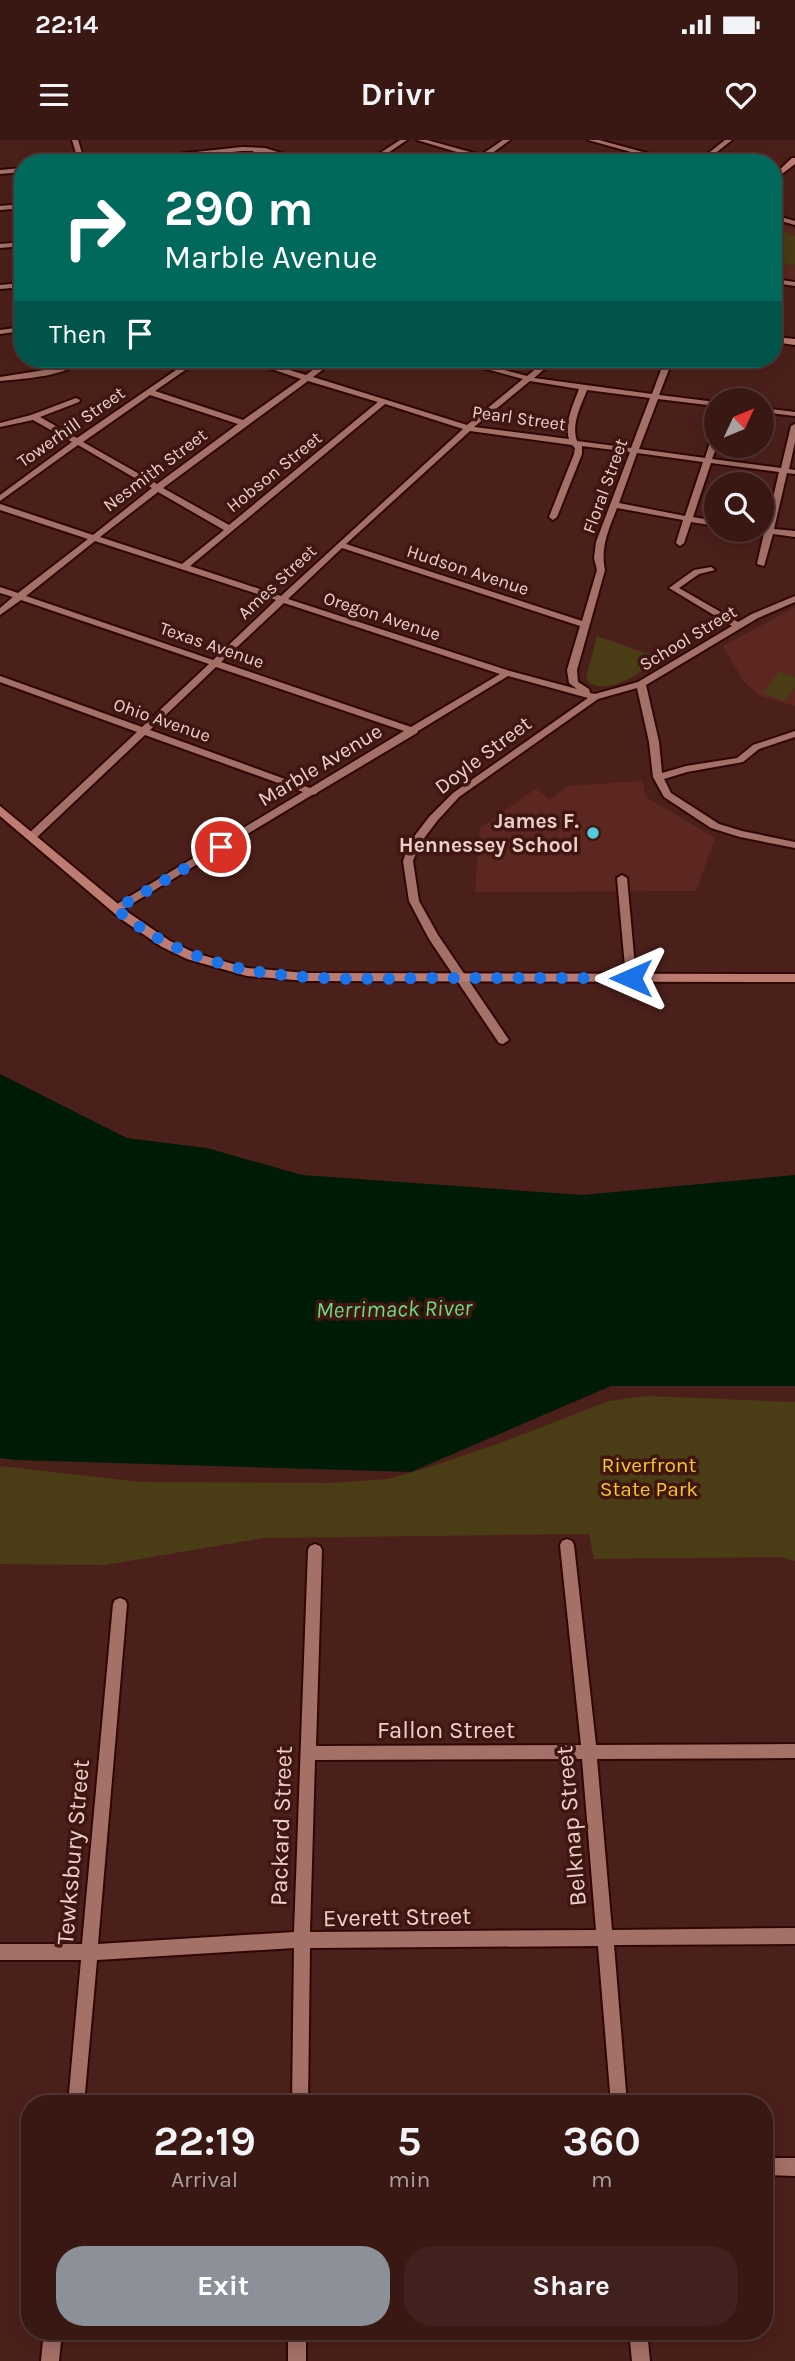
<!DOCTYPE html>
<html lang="en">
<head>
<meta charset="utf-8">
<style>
  :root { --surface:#391814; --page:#40211d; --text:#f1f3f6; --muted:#aba0a0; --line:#533734; --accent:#8c9099 }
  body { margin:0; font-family:Karla,sans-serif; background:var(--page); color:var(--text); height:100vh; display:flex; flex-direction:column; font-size:26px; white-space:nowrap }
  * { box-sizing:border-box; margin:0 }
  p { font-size:23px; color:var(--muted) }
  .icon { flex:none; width:38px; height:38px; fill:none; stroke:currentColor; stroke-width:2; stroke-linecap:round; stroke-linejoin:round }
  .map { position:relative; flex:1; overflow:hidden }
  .drawer { position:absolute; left:21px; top:1955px; width:752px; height:245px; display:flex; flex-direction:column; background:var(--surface); border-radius:28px; box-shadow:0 4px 18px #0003,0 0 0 2px var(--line) }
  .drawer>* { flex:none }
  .hud { position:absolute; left:14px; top:14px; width:768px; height:214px; border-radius:28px; box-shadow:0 4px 18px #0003,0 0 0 2px var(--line); background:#00695c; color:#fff; overflow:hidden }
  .needle { width:46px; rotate:46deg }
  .buttons { position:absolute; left:704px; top:248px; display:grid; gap:14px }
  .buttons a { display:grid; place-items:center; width:70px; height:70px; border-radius:50%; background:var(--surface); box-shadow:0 4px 18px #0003,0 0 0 2px var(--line); font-size:35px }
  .pin { position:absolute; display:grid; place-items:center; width:60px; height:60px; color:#fff; margin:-30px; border:4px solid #fff; border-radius:50%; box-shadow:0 2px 7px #0007 }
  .me { position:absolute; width:77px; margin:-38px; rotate:270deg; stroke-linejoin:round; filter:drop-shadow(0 0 5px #0008) }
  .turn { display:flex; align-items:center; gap:24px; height:147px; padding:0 35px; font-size:32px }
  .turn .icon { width:91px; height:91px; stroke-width:2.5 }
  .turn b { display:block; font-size:49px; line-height:60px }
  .then { display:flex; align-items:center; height:66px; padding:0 35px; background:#0003; gap:14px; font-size:26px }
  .eta { display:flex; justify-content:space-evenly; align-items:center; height:119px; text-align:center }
  .eta b { font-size:42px; font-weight:700; line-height:49px }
  .button { display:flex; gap:14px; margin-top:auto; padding:14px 35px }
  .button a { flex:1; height:80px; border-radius:28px; background:var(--accent); color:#fff; font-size:28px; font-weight:700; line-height:80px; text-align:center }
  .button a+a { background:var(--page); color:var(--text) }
  .status { display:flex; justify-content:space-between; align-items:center; height:49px; padding:0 35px; background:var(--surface); direction:ltr }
  .status svg { height:19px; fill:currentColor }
  header { display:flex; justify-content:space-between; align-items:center; height:91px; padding:0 35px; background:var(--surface); font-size:32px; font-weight:700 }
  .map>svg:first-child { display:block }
  .built { fill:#5b2720 }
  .green { fill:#4a3c14 }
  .water { fill:#001c07 }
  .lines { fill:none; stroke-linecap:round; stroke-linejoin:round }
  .street-casing { stroke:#300704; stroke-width:4 }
  .secondary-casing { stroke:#300704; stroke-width:4 }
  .street { fill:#a47168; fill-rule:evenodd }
  .secondary { fill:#bc7c72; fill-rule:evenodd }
  .route { stroke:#1a73e8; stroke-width:12; stroke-dasharray:0 21.6 }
  .poi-dot { fill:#54cadd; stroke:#401611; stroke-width:2.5 }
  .labels { text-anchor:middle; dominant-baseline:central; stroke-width:7; stroke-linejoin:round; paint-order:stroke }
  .far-street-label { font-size:18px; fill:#edcfca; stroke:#401611 }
  .street-label { font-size:21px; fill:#edcfca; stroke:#401611 }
  .poi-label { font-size:21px; font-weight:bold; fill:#edcfca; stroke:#401611; text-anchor:end }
  .park-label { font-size:21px; fill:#f7c625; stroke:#401611 }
  .water-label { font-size:23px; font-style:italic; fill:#65dd84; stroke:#401611 }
  .near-street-label { font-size:24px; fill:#edcfca; stroke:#401611 }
</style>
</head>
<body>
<div class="status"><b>22:14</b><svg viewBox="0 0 49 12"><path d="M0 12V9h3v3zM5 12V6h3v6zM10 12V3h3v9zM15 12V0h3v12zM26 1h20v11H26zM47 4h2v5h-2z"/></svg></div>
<header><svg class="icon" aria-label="menu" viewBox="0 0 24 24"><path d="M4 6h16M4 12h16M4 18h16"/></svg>Drivr<svg class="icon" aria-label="heart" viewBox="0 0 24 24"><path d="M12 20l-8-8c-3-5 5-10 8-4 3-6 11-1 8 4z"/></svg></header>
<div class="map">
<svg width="795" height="2221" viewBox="0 0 795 2221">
  <rect width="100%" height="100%" fill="#4c201a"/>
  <!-- built -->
  <g class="built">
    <path d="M774,82L795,88V142L774,139Z"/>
    <path d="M795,467V566L760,556L744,542L723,506Z"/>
    <path d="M642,641L646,657L715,698L696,751L475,752L480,688L537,648L549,660L568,646Z"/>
  </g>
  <!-- green -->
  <g class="green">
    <path d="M774,87L795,96V125L774,121Z"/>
    <path d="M597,496L662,519C641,530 611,557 588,542L586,538Z"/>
    <path d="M779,532L795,537V547L785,561L762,553Z"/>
    <path d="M646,1256L795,1262V1421L782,1417L594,1419L589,1394L264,1398L105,1425L0,1424V1326L141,1342L330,1343L388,1339L424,1329L500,1303L609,1261Z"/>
  </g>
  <!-- water -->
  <path class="water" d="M0,934L127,998L207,1008L302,1035L582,1055L795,1035V1246H611L411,1332L16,1320L0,1318Z"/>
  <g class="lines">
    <!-- street casing -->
    <g class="street-casing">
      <g id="street">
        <path d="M72,0H78L85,23H79Z"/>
        <path d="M400,0H407L373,23H365Z"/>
        <path d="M417,0H427L481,15L503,0H510L487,17L505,23L483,20L475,22L477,18Z"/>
        <path d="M588,0H599L683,23H671Z"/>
        <path d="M725,0H732L703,23H696Z"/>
        <path d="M242,7L265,8L313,23H302L259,12L264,23H258L253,11H242L120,23H94Z"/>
        <path d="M23,28V32L0,34V30Z"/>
        <path d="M23,64V68L0,70V66Z"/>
        <path d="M774,75L795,81V85L774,79Z"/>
        <path d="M23,102V106L0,108V104Z"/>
        <path d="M774,139L795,142V146L774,143Z"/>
        <path d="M23,143V147L0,149V145Z"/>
        <path d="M23,187V191L0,194V190Z"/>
        <path d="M78,219H87C63,237 29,238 0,241V237L51,229Z"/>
        <path d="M192,219H201L155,251L243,280L301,239L242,219H253L306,235L328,219H337L313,237L467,285L523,239L450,219H462L527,236L548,219H556L534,238L652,254L665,219H673L659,255L716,262V266L658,259L639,309L705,318L712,296L716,294L717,306L712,319L781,328L791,286L795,284V302L789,329L795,330V334L787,333L774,389L795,391V397L773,394L764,426L757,424L764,393L758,390L766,388L779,332L711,323L693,377L716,381V386L691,382L684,403L680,406L676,403L683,380L617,368C609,389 600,407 605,430L577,530L578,542L589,549L590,553L595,554L638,542L732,486L669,448L694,430L711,427L715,430L699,434L679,448L738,482L752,474L795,456V462L758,478L646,545L659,602L662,633L686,626L737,618L753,605L795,591V597L759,609L743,622L687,632L664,639L671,653L719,684L742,691L795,702V708L740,697L711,688L664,657L653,637L649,602L637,548L598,559L459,657L437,681L419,705L413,721L419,761L438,795L509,900L503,904L499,903L429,799L409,761L403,721L410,702L429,677L453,653L588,558L508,536L418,591L417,593L318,652L316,654L312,655L120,771H112V767L303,652L145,595L35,699H27V695L137,592L0,542V536L142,587L209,524L21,460L0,475V468L13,457L0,453V447L18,453L88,399L0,370V364L93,395L152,348L78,305L0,361V355L72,302L33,280L0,287V283L31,275L76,258L80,260L79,262L40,277L77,298ZM308,241L378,262L229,385L163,348ZM530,241L579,249C573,266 564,282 569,299L474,287ZM587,250L650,258L631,308L577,301C571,283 581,266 587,250ZM150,255L238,284L157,344L83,302ZM385,264L463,289L281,456L190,426ZM470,291L572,305L575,308L574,314L549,377L553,380L557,377L582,314V306L630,312L596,402L594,418L597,430L582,481L346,404ZM637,313L703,322L685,376L619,363ZM158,352L224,390L182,424L100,397ZM95,401L276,460L213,520L26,456ZM342,408L580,486L567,530L569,543L577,549L510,531L288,459ZM284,463L500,534L411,587L221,522ZM216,527L404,591L310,648L150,590Z"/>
        <path d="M761,268L795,272V276L761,272Z"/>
        <path d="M622,735L627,738L636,838L631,842L626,838L617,738Z"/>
        <path d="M567,1399L572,1401L574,1405L596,1605L795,1604V1618L597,1619L612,1790L795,1788V1804L614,1805L627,1964H611L598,1806L310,1808L308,1964H292L294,1808L97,1820L84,1964H68L81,1820H0V1804H82L113,1464L115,1460L120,1458L125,1460L127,1464L98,1804L294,1792L308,1410L310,1406L315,1404L320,1406L322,1410L316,1606L581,1605L560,1405L562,1401ZM582,1619L596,1790L310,1792L315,1620Z"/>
        <path d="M765,2018H795V2036L765,2035Z"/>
        <path d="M44,2191H62L59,2221H41Z"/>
        <rect x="288" y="2191" width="18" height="30"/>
        <path d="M629,2191H647L650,2221H632Z"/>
      </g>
    </g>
    <!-- secondary casing -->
    <g class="secondary-casing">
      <g id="secondary">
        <path d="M792,18H795V24L774,40V35Z"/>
        <path d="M774,197L795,199V205L774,202Z"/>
        <path d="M0,666L129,773L170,801L195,813L247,828L306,833L795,834V842L306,841L247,836L187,819L162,807L121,779L0,676Z"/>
      </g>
    </g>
    <!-- street -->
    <use href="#street" class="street"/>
    <!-- secondary -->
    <use href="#secondary" class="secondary"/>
  </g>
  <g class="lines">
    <!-- route -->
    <path class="route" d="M221,707L116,769C210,848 325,839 440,838C504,838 568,838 631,838"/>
  </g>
  <!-- markers -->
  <circle class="poi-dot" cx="593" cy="693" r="7"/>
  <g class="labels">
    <!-- far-street labels -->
    <g class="far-street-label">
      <text transform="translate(519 278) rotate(8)">Pearl Street</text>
      <text transform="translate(71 287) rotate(-35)">Towerhill Street</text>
      <text transform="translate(155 330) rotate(-37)">Nesmith Street</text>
      <text transform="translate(274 332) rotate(-39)">Hobson Street</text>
      <text transform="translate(605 346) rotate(-70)">Floral Street</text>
      <text transform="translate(468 430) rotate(18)">Hudson Avenue</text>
      <text transform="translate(277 442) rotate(-43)">Ames Street</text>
      <text transform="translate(382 476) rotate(18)">Oregon Avenue</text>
      <text transform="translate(688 498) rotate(-31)">School Street</text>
      <text transform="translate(212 505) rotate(19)">Texas Avenue</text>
      <text transform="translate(162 580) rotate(19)">Ohio Avenue</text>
    </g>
    <!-- street labels -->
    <g class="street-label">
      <text transform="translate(483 615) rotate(-37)">Doyle Street</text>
      <text transform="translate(320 625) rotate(-31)">Marble Avenue</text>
    </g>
    <!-- poi labels -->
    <g class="poi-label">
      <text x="579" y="681">James F.<tspan x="579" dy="24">Hennessey School</tspan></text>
    </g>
    <!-- park labels -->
    <g class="park-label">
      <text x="649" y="1325">Riverfront<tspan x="649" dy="24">State Park</tspan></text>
    </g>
    <!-- water labels -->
    <g class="water-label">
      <text transform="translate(394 1169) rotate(-1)">Merrimack River</text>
    </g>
    <!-- near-street labels -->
    <g class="near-street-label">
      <text x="446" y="1590">Fallon Street</text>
      <text transform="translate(281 1686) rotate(-88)">Packard Street</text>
      <text transform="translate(571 1686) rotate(-95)">Belknap Street</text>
      <text transform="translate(73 1712) rotate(-85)">Tewksbury Street</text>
      <text transform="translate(397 1777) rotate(-1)">Everett Street</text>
    </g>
  </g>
</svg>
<div class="buttons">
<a><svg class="needle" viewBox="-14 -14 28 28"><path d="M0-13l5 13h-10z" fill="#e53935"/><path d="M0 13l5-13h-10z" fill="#aba0a0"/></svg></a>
<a><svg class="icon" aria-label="search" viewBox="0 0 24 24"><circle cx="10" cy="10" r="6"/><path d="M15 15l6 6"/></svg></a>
</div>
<div class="pin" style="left:221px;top:707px;background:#d93025"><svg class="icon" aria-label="arrive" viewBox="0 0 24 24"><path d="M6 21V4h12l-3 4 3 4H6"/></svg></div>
<svg class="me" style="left:631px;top:838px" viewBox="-20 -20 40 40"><path d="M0-17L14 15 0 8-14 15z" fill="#1a73e8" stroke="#fff" stroke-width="4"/></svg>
<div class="hud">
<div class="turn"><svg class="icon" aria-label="right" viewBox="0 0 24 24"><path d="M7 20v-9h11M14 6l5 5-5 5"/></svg><div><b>290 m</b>Marble Avenue</div></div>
<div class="then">Then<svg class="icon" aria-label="arrive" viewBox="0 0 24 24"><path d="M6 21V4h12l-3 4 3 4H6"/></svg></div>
</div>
<section class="drawer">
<div class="eta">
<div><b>22:19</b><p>Arrival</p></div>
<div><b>5</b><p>min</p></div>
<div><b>360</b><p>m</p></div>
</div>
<div class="button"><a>Exit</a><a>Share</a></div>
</section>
</div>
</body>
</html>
